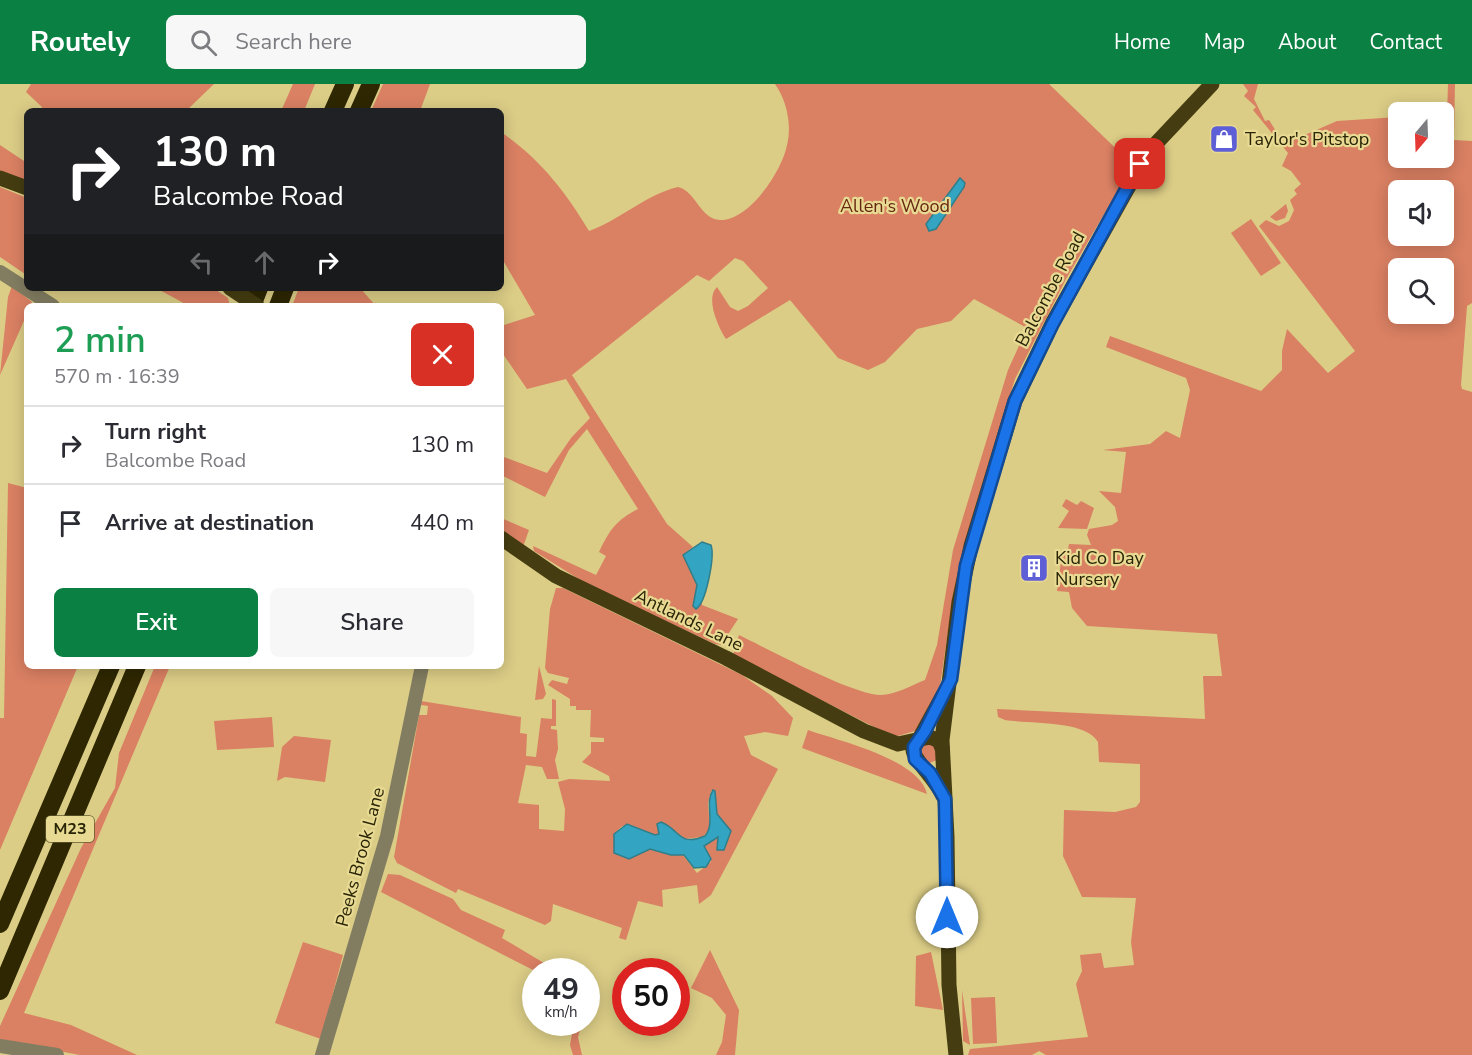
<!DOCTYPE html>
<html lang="en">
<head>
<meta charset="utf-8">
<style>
  :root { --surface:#fff; --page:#f7f7f7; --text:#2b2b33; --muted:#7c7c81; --line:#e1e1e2; --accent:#0b8043 }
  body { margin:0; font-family:"Nunito Sans",sans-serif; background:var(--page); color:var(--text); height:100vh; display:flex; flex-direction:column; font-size:22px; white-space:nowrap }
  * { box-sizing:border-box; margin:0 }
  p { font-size:20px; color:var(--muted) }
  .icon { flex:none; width:33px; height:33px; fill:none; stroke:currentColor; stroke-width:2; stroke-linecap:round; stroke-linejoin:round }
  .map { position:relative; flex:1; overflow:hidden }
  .sheet { position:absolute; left:24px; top:219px; width:480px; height:366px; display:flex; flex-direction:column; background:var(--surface); border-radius:9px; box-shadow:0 3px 15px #0003 }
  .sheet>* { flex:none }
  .banner { position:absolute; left:24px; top:24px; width:480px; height:183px; border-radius:9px; box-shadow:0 3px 15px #0003; background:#202124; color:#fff; overflow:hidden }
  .needle { width:39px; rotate:199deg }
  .controls { position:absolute; left:1388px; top:18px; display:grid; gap:12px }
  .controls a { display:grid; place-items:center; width:66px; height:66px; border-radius:9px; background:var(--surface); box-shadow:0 3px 15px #0003; font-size:30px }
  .speed { position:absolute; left:522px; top:874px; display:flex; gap:12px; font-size:30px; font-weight:700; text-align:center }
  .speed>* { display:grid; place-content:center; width:78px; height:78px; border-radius:50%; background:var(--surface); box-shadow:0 3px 15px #0003; line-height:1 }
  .speed small { font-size:15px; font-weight:400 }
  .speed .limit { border:9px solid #d22; background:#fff; color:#111 }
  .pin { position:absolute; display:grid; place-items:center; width:51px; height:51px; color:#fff; margin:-26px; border-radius:12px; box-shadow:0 3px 9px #0006 }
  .me { position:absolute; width:66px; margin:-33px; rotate:0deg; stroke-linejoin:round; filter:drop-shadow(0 0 4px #0008) }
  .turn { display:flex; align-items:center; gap:21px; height:126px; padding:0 30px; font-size:27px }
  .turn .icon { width:78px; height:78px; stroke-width:2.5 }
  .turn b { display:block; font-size:42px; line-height:51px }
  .lanes { display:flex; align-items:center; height:57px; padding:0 30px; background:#0003; justify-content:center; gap:30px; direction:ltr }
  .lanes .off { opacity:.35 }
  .round { display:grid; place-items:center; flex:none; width:63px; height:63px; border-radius:9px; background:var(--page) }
  .overview { display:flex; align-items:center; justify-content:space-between; height:102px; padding:0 30px }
  h1 { font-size:36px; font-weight:600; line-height:45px; color:#1e9e55 }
  .button { display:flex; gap:12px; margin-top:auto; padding:12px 30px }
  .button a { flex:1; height:69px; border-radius:9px; background:var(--accent); color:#fff; font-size:24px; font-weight:600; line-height:69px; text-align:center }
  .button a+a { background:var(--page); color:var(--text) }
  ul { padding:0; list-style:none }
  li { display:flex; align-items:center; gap:18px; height:78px; padding:0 30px; border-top:2px solid var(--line) }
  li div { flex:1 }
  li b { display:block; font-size:22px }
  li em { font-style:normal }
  header { display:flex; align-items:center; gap:36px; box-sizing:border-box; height:84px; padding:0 30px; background:var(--accent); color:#fff }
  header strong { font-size:28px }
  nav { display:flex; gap:33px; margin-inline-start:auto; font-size:21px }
  .search { width:420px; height:54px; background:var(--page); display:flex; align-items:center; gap:15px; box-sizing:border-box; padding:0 21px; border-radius:9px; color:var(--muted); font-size:22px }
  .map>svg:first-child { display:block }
  .green { fill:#da8063; fill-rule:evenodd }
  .water { fill:#33a4c1; stroke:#307e89; stroke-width:1.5 }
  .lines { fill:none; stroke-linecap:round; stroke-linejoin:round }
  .minor { stroke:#827d61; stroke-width:14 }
  .major { stroke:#453d11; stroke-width:15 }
  .highway { stroke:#2e2701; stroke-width:18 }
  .major-bridge { stroke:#453d11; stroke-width:15 }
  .route-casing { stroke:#114b97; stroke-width:15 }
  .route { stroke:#1a73e8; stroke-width:10 }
  .labels { text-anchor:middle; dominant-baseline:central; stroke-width:4.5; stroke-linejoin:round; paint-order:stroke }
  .shield { fill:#e8da92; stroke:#625b30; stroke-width:1.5 }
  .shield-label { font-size:16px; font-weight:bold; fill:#292406 }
  .poi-label { font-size:18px; fill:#292406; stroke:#e8da92; text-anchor:start }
  .park-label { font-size:18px; fill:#662710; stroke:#e8da92 }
  .street-label { font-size:18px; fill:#292406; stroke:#e8da92 }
</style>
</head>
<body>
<header>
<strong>Routely</strong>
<div class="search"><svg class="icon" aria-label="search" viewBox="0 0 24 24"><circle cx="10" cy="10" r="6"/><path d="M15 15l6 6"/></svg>Search here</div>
<nav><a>Home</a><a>Map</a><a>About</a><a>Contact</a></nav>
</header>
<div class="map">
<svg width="1472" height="971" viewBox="0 0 1472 971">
  <rect width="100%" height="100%" fill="#dbcd86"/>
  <!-- green -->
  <g class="green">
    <path d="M31,0H214L186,27H41L42,23L26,8Z"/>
    <path d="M293,0H315L304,27H281Z"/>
    <path d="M383,0H430L420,27H371Z"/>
    <path d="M775,0H1049L1133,81L1066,195L1015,295L990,375L951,527L939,609L915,647L898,652L884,648L733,571L739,551C768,565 853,611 881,611C895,611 912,601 925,596L937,561L953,466L1008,286L1027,244L974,215L951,237L917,245L885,278L868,286L838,274L790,216L726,255C718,243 705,214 717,203L730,223L738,227L748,222L768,204L743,177L735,174L709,197L697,191L572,291L667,440L693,463L683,471L697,501L693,521L696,525L702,518V521L738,535L721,561L715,560L590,502L534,467L533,462L596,491L606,472L599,468C609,447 616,436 638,425L587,345L569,366L545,413L501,391V372L547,389L571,354L590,334L566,295L527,305L501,267V242L535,231L501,173V48C540,75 565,107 589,147C620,136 647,110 678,103C696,107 700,135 720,136C749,137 782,87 787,61C792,41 787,17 775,0Z"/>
    <path d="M1243,0H1258L1254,15L1265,37L1269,36L1284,60L1337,37L1398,33V74H1443V31L1447,30L1448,0H1455L1454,56L1472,57V219L1467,222L1461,301L1462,305L1472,308V971H1046L1039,967L1032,971H968L970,965L1088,953L1076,900L1082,887L1080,871L1101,869L1104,884L1134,881L1131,858L1136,814L1082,813L1063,772L1064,726L1115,728L1136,723L1140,718V680L1099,678L1098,658C1086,636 1029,640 1005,636L998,633L997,625L1205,635L1203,592H1222L1217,550L1087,542L1072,524L1069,508L1057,507L1062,470H1067L1069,460L1091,461L1087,451L1089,445L1112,441L1118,437L1115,423L1099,407L1121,409L1126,368L1103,366L1150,360L1166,347L1180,354L1190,306L1186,294L1106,263L1110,252L1261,307L1282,286V267L1287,245L1328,289L1355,267L1259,142L1266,136L1279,142L1289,137L1294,126L1290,116L1297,110L1294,106L1301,100L1291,87L1282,82L1288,69L1253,26L1256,23L1244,12L1248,7ZM1398,106H1443V152H1398ZM1398,184H1443V230H1398Z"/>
    <path d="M0,61L27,79V98L0,89Z"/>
    <path d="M0,103L27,114L25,190L0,173Z"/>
    <path d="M1286,120L1288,127L1285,134L1276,137L1270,133Z"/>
    <path d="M1251,135L1281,179L1261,192L1231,149Z"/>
    <path d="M12,202L32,218L30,222H27V230L0,291L8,213Z"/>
    <path d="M156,204H213L228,214L230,222H189Z"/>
    <path d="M299,204H360L376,222H292Z"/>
    <path d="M8,399L27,404V582H78L0,766V634H4Z"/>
    <path d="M1066,415L1077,421L1081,417L1094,424L1087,445L1058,444L1069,427L1062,422Z"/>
    <path d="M501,434L529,446L523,463L501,447Z"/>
    <path d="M556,504H563L742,591L772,612L793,634L788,652L765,648L744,652L751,671L778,685L711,811L699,820L697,801L662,806L663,823L638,817L626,856L619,854L622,844L553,820L551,837L545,841L458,805L456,809L397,779L394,773L419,631H427L428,622L421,621V617L521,633L520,649L527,650L526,672L536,673L541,634L552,635V615L556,616V642H551V645L557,646L558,665L555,676L559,695H547L542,683L526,681L518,719L539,721V745L564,747L565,725L558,698L569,695L610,697L609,692L582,678L591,669V658H604V654L590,653L591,626H576V622H570V615L548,601L552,596L567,600L569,594L548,589L545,584L550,525ZM711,707H715L717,730L730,749L725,765L717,764L719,754L717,753L704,762L711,778L697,789L682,770L671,771L650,765L628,775L614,769V750L621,743L628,740L653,750H659L657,742L661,738L683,755L703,753L710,744L708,720Z"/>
    <path d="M155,582H170L24,929L71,941L137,971H80L0,956V942L81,764L115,704L119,669Z"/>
    <path d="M539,582L546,610L543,615L535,616Z"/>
    <path d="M272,633L274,663L217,666L214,637Z"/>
    <path d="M808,646C839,657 919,675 927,710L802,664Z"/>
    <path d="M294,652L331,656L325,698L285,693L277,697L282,663Z"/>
    <path d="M933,655L937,676L927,680L915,667Z"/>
    <path d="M388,790L400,791L453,815L461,826L505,846L502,854L559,888H537L381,808Z"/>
    <path d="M303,858L343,871L321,955L275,939Z"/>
    <path d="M710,866L739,926L735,971H716L722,958L726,931L712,914L691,904Z"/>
    <path d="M931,868L943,926L915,922L916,872Z"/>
    <path d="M587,906L599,914L587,932Z"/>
    <path d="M962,906L970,961L963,957Z"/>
    <path d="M995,913L997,959L973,960L971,914Z"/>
    <path d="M574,939H582L578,953L582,971H573L570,961Z"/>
  </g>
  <!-- water -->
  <g class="water">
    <path d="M960,94L965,99L964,103L936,145L929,147L926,140Z"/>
    <path d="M702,458L711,461C715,473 706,519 696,525L693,522L697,501L683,471Z"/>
    <path d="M713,706L715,707L717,730L731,747L724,766H717L718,753L704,762L711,775L706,783L694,784L684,771H671L650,765L629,775L614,769V750L627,740L655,751L659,750L657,740L661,738C681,746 678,763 705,752C716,739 704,719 713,706Z"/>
  </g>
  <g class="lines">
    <!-- minor -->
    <g class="minor">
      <path d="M0,188L53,222"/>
      <path d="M0,962L57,971"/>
      <path d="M322,971L387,752L422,582"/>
    </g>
    <!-- major -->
    <g class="major">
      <path d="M0,94L27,104"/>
      <path d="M501,454L556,492L726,574L864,647L898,660L930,653L939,657L942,664"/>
      <path d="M943,611L913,666C914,676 937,697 943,712"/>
      <path d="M956,971L949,901L947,753L942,656L959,518L971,462L1015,317L1053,238L1148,68L1212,0"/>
    </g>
    <!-- highway -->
    <g class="highway">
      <path d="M333,27L345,0"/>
      <path d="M359,27L371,0"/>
      <path d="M252,222L259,204"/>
      <path d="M278,222L285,204"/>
      <path d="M0,840L111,582"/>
      <path d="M0,907L137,582"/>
    </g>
    <!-- major-bridge -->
    <path class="major-bridge" d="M230,204L257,222"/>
  </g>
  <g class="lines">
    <!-- route casing -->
    <g class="route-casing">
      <path id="route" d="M947,833L945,715L930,689L915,675L914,663L925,647L951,595L966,482L1015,317L1052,241L1140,80"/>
    </g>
    <!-- route -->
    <use href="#route" class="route"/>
  </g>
  <!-- icons -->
  <defs>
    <g id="shop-square" transform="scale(1.5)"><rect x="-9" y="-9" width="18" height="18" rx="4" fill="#5e5ed6" stroke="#e8da92"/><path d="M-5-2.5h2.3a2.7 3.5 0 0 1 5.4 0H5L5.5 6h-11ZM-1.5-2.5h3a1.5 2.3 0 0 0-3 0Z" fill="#fff"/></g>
    <g id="building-square" transform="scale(1.5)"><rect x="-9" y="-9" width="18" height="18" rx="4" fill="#5e5ed6" stroke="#e8da92"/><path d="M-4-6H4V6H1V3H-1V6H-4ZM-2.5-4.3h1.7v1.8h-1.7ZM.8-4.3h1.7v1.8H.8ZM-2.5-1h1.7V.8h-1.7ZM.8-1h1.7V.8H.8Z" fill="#fff"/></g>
  </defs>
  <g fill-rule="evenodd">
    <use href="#shop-square" x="1224" y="55"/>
    <use href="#building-square" x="1034" y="484"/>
  </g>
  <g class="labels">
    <!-- shield labels -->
    <rect class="shield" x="46" y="732" width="48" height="26" rx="4.5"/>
    <g class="shield-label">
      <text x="70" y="745">M23</text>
    </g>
    <!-- poi labels -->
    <g class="poi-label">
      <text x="1245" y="55">Taylor's Pitstop</text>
      <text x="1055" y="474">Kid Co Day<tspan x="1055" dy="21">Nursery</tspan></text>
    </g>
    <!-- park labels -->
    <g class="park-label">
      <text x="895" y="122">Allen's Wood</text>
    </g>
    <!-- street labels -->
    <g class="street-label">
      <text transform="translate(1050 205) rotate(-62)">Balcombe Road</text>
      <text transform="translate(689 536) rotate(26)">Antlands Lane</text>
      <text transform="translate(360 773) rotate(-75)">Peeks Brook Lane</text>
    </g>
  </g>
</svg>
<div class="controls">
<a><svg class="needle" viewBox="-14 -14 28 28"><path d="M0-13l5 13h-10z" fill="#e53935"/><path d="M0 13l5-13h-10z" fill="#7c7c81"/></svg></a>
<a><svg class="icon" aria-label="sound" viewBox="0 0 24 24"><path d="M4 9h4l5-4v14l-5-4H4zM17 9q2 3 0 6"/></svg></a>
<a><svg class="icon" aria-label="search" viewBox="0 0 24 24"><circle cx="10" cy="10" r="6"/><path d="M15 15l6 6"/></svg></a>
</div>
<div class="speed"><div>49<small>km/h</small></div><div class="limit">50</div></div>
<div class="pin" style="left:1140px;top:80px;background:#d93025"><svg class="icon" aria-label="arrive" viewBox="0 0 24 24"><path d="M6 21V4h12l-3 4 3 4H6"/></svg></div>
<svg class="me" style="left:947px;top:833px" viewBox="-20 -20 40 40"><circle r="19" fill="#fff"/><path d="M0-13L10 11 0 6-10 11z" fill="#1a73e8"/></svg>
<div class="banner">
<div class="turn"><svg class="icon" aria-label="right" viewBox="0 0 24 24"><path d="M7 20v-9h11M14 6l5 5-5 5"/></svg><div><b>130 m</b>Balcombe Road</div></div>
<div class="lanes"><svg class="icon off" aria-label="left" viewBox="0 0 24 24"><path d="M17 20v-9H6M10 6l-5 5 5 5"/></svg><svg class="icon off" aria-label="ahead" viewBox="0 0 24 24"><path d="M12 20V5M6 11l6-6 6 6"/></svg><svg class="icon" aria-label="right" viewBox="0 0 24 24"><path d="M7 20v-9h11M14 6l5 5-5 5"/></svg></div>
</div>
<section class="sheet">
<div class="overview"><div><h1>2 min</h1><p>570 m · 16:39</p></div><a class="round" style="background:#d93025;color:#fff"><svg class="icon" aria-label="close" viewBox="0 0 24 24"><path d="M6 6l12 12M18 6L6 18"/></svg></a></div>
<ul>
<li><svg class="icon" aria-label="right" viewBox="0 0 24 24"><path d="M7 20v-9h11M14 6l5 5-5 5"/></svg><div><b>Turn right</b><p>Balcombe Road</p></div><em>130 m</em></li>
<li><svg class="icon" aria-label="arrive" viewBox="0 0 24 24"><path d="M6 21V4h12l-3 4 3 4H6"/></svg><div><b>Arrive at destination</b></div><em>440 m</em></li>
</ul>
<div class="button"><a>Exit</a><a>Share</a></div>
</section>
</div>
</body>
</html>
